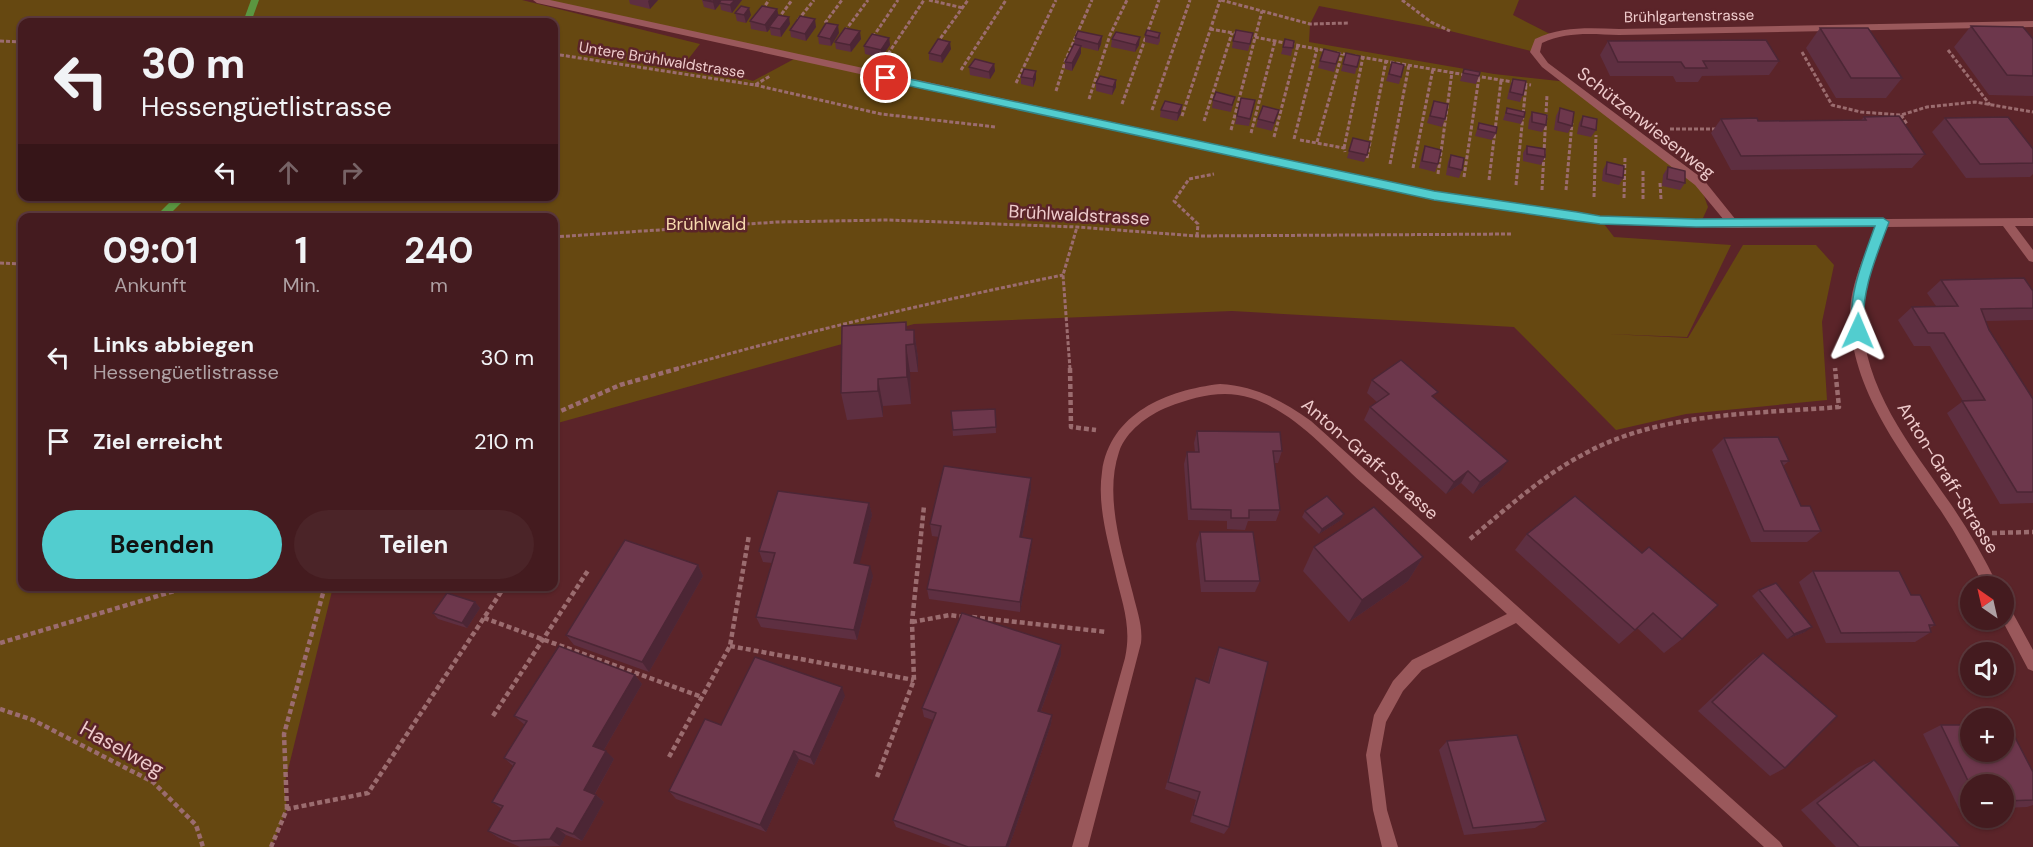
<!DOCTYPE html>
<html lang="de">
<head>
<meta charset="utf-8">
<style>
  :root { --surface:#441b1f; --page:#4b2428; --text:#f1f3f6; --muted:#afa1a4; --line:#5c393d; --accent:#52cdcf }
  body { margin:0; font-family:"DM Sans",sans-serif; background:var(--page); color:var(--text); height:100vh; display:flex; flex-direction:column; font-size:22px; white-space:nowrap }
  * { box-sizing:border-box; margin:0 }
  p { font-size:20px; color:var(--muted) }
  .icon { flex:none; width:33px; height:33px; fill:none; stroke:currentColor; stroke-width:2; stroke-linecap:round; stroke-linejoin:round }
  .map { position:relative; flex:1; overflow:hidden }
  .details { position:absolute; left:18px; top:213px; width:540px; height:378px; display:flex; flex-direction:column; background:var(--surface); border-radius:12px; box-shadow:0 2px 4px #0004,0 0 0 2px var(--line) }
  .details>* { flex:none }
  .guide { position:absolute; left:18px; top:18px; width:540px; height:183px; border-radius:12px; box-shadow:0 2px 4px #0004,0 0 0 2px var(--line); background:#441b1f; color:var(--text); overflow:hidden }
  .needle { width:39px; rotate:326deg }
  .tools { position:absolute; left:1960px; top:576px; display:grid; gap:12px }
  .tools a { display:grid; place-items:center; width:54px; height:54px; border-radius:50%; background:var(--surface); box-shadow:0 2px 4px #0004,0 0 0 2px var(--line); font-size:30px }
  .pin { position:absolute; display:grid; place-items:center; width:51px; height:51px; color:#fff; margin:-26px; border:3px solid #fff; border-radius:50%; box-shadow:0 2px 6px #0007 }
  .me { position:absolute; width:66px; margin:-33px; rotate:1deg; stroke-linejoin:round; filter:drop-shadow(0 0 4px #0008) }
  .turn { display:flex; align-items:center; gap:21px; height:126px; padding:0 24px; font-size:27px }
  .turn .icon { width:78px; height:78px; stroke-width:2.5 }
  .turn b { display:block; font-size:42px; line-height:51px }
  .lanes { display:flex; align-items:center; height:57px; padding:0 24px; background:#0003; justify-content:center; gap:30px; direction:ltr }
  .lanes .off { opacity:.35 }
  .eta { display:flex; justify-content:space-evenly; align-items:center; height:102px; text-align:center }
  .eta b { font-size:36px; font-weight:700; line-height:42px }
  .button { display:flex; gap:12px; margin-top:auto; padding:12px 24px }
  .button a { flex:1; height:69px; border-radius:36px; background:var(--accent); color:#111; font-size:24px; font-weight:700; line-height:69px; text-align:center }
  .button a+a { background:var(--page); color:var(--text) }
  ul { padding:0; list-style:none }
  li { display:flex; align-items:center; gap:18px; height:84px; padding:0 24px }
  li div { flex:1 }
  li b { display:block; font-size:22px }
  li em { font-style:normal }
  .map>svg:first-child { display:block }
  .green { fill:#664811; fill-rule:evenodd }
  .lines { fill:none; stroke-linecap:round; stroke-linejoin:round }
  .stream { fill:#5b9640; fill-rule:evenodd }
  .path-far1 { stroke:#9b6c6f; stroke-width:3; stroke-dasharray:4 2; stroke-linecap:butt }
  .path { stroke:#9b6c6f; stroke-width:4.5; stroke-dasharray:5 3; stroke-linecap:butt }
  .minor { fill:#9a585b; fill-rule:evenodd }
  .wall { fill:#5e2f41 }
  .shaded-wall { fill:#4c2635 }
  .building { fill:#6d374c; stroke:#4c2635; stroke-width:1.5 }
  .route { fill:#52cdcf; stroke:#358587; stroke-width:1.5 }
  .labels { text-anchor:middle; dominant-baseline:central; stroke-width:5; stroke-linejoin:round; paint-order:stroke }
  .far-street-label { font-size:15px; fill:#efcbcc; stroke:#5b2429 }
  .street-label { font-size:18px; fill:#efcbcc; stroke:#5b2429 }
  .park-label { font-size:18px; fill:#f7d9ae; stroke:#5b2429 }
  .near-street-label { font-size:21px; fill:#efcbcc; stroke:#5b2429 }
</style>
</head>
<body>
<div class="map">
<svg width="2033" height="847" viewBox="0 0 2033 847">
  <rect width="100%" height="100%" fill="#5b2429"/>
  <!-- green -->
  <path class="green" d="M0,0H522L700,44L686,62L753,81L794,59L537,0H1519L1513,15L1550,34L1538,41L1535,52L1450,31L1319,6L1310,24L1309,42L1494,74L1568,82L1699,182L1708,207L1703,218L1698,222L1601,220L1614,237L1731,245L1687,337L1609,334L1688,338L1743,245H1816L1834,265L1822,322L1827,400L1686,414L1616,430L1514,327L1232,311L914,324L554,424V218H22V586L333,587L284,786L287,809L271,847H0ZM22,22H554V196H22Z"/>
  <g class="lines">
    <!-- stream -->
    <g class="stream">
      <path d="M251,0H259L251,22H243Z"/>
      <path d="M176,196H188L166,218H154Z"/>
    </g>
    <!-- path-far1 -->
    <g class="path-far1">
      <path d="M929,0L963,8"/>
      <path d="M1221,0L1310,24L1349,23"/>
      <path d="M1402,0L1431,22L1450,31"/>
      <path d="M762,10L769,0"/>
      <path d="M778,19L792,0"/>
      <path d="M798,20L814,0"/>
      <path d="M825,23L842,0"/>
      <path d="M1210,29L1239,34"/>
      <path d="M845,31L868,0"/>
      <path d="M1249,36L1327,51"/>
      <path d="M873,37L898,0"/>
      <path d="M0,41L22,42"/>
      <path d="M937,43L968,0"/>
      <path d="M1948,50L1990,105"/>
      <path d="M1802,52L1832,105L1861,112L1901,115L1927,107L1975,102L2033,112"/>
      <path d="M1337,53L1466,75"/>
      <path d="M554,54L755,85L770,76"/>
      <path d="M888,54L924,0"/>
      <path d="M961,70L1006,0"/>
      <path d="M1476,76L1531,85"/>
      <path d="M1016,83L1056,0"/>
      <path d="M755,85L881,114L996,127"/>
      <path d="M1056,91L1066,59L1092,0"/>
      <path d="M1089,99L1110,35L1127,0"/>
      <path d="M1122,104L1159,0"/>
      <path d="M1152,110L1190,0"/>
      <path d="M1901,115L1907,124"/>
      <path d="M1182,116L1220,0"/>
      <path d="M1204,121L1232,33"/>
      <path d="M1670,129H1716"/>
      <path d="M1231,130L1262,11"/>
      <path d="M1251,133L1275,41"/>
      <path d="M1274,137L1298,45"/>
      <path d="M1294,139L1317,49"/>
      <path d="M1300,140L1344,148L1345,152"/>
      <path d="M1317,142L1342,54"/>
      <path d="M1344,148L1363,57"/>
      <path d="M1367,158L1386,61"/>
      <path d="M1390,164L1409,65"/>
      <path d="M1413,168L1433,69"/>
      <path d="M1643,171V199"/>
      <path d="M1438,174L1452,72"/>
      <path d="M1464,177L1479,77"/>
      <path d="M1489,180L1501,81"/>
      <path d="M1660,183L1661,199"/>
      <path d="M1516,185L1526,85"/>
      <path d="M1542,190L1547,95"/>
      <path d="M1566,190L1572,123"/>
      <path d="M1594,197L1596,135"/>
      <path d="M1624,198L1625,157"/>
      <path d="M1197,236L1198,224L1174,201L1189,179L1214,174"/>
      <path d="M554,237L777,222L888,220L1077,227L1197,236L1512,234"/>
      <path d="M0,263L22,264"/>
      <path d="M675,369C803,332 932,302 1063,275"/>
      <path d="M1070,369L1063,275L1077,227"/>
    </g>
    <!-- path -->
    <g class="path">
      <path d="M1070,368L1071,427L1096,430"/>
      <path d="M554,414L620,385L680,368"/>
      <path d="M554,517L555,514"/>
      <path d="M1992,533L2033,532"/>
      <path d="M1470,539C1506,509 1542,476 1584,454C1660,412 1755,414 1839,407L1835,368"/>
      <path d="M972,617L1107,632"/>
      <path d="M484,618L702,697"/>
      <path d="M912,622L950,615L964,617"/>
      <path d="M0,643L191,586"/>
      <path d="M730,646L914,680"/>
      <path d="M0,709L33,720L153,782L196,825L203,847"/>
      <path d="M493,716L589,569"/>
      <path d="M669,757L730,646L749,535"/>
      <path d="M877,777L914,680L912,622L924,506"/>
      <path d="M287,809L284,734L325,586"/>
      <path d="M271,847L287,809L368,793L505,586"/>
    </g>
    <!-- minor -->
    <g class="minor">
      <path d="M533,0H550L1434,192L1600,216L1724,220L1695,185L1542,67L1530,52L1535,39C1562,26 1590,28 1619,29L2033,21V27L1619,35C1593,34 1567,31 1542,43L1540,52L1548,63L1703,179L1736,220L2033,218V226H2015L2033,250V262L2029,261L2003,226L1886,227C1876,254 1861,284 1862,315C1863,388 1910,445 1950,503C1968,529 1984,557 1998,586H1984C1971,561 1957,535 1941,511C1901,451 1851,390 1850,315C1850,284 1865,254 1876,227L1733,228L1600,224L1434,200L537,3Z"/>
      <path d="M1220,384C1256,386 1283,401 1311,421L1780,842L1783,847H1764L1516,623L1422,670L1403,691L1386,722L1380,755L1387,810L1398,847H1382L1373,810L1366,755L1374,715L1393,681L1412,660L1507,614C1459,570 1411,526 1362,483C1329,453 1295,412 1251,398C1222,389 1195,397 1168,407C1148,415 1126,431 1119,452C1104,496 1122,551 1133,594C1137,611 1143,626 1141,643L1088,847H1072L1125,658C1132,626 1122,603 1115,572C1108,541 1097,505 1102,472C1110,413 1167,390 1220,384Z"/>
      <path d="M2004,604L2009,606L2033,650V671L2028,669L2002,620H2004Z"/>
    </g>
  </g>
  <!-- wall -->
  <g class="wall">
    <path d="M629,0H658L650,9L630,4Z"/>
    <path d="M702,0H742L732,13L721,10L720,4L715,10L704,7Z"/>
    <path d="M777,9L778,15L790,24L781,37L771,35L770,29L767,32L751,29L750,21Z"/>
    <path d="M735,13L751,15L746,23L737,21Z"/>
    <path d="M1971,26L2033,39V96L1989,95L1954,47Z"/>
    <path d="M816,27L806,41L791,37L790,30Z"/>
    <path d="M1820,28L1902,78L1886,98H1836L1806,48Z"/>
    <path d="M839,33L831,46L819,44L818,36Z"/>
    <path d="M1160,33V41L1158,45L1145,42V35Z"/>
    <path d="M1102,36L1101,44L1098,51L1081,47V53L1072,71L1065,69V62L1074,44L1075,38Z"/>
    <path d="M889,38L890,45L881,58L865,54L864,46Z"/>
    <path d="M861,39L851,52L836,49L835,42Z"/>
    <path d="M1112,39L1139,45L1135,52L1111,47Z"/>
    <path d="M1233,41H1251L1248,51L1232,48Z"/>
    <path d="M1294,41L1291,56L1281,54L1283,47Z"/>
    <path d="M1608,41L1779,61L1769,75L1702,76L1698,82H1676L1673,76H1610L1600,55Z"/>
    <path d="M951,49L942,63L929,60V53Z"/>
    <path d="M1340,53L1334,72L1318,68L1320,61Z"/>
    <path d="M1360,56L1355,74L1341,71L1343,64Z"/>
    <path d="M1392,62L1401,77L1399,84L1386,81Z"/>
    <path d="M994,64L995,71L990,79L970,75L969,67Z"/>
    <path d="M1464,69L1479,76L1476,84L1460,81Z"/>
    <path d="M1021,77L1036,79L1033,87L1021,84Z"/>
    <path d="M1513,79L1523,95L1520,102L1507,99L1510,86Z"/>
    <path d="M1096,83L1116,87L1112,95L1096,91Z"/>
    <path d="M1235,97L1231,112L1212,108L1213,100Z"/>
    <path d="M1241,98L1255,100L1249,126L1235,124Z"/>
    <path d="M1434,101L1445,119L1442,127L1427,123Z"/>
    <path d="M1507,108L1524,117L1521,124L1503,120Z"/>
    <path d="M1560,108L1572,126L1568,133L1554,130L1556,116Z"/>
    <path d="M1161,110L1181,113L1177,121L1160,117Z"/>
    <path d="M1279,110L1272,131L1256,127L1258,119Z"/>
    <path d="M1532,112L1546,125L1542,132L1528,129L1529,120Z"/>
    <path d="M1583,116L1596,130L1591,137L1577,134L1579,123Z"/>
    <path d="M1864,117L1925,154L1912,168L1731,170L1711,133L1721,119L1758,121L1861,120Z"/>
    <path d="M1945,118L2033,149V174L2030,177L1966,178L1932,132Z"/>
    <path d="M1479,123L1496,133L1492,140L1475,136Z"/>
    <path d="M1353,138L1367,155L1364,162L1347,158Z"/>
    <path d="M1425,146L1438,164L1435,172L1419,168L1422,154Z"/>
    <path d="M1527,146L1545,157L1541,165L1523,161V153Z"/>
    <path d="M1451,155L1462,170L1459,178L1446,175L1448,162Z"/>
    <path d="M1607,162L1623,178L1619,185L1602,181L1603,170Z"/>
    <path d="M1668,167L1685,183L1680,190L1662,186L1663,175Z"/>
    <path d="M1941,280L2033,291V320L1986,321L1989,330L2033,399V503L2000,504L1947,413L1963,401L1930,346H1914L1898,320L1912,307L1936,306L1927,293Z"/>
    <path d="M906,322L907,330H914L918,358V372H910L911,404L883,406V417L847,420L841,393Z"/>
    <path d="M1372,380L1435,398L1499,473L1473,494L1461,483L1446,494L1364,420L1370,407L1377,402L1367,393Z"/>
    <path d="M995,409L996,433L953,436L951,411Z"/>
    <path d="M1197,431L1282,451L1278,463H1274L1280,510L1276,521H1248L1245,530L1227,529V521L1188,520L1184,464L1187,452H1195L1194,443Z"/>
    <path d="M1724,438L1789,461L1783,466L1801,506L1821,531L1807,542H1751L1712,450Z"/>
    <path d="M1031,490L1022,537L1031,550L1020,612L929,599L927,589L939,537L932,536L930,524Z"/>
    <path d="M1575,496L1682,639L1664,653L1637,628L1619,644L1515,550L1527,534Z"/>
    <path d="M869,503L872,515L859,564L873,576L857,640L761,627L756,617L772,563L763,562L759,551Z"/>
    <path d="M1305,511L1344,514L1341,520L1319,534L1302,517Z"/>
    <path d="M1200,532L1260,581L1255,592H1201L1196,544Z"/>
    <path d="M1314,547L1423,557L1408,581L1349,622L1303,571Z"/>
    <path d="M698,565L703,576L649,672L574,645L566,635Z"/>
    <path d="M1813,571L1911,595L1935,625L1930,628L1931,632L1915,642L1826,643L1799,582Z"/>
    <path d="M1759,590L1805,632L1787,639L1752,596Z"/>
    <path d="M475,602L480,608L467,628L438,619L433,613Z"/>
    <path d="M1061,645V655L1041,711L1052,715L1051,724L1009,847H951L896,827L893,820L933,720L924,717L922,708Z"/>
    <path d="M1219,647L1229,827L1224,834L1190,822L1196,800L1165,789L1196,678L1208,683L1215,657Z"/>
    <path d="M1763,653L1785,768L1770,776L1698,711L1749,663Z"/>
    <path d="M635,675L642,684L604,750L614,759L595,794L604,802L582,841L566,835L560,846L520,847L499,838L488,831L502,809L492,802L513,766L504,758L525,725L514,716Z"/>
    <path d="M845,696L814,765L799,759L766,832L676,799L669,791L721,725Z"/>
    <path d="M1941,725L2033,772V805L2027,807L2004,808V784H1971V808L1959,809L1923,734Z"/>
    <path d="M1447,741L1546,821L1535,828L1464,835L1439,750Z"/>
    <path d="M1874,760L1959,847H1836L1801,810L1857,768Z"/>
  </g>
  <!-- shaded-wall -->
  <g class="shaded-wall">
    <path d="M649,0H658L650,9L648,1Z"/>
    <path d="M715,0H723L715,10L713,2Z"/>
    <path d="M735,0H742L732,13L730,5Z"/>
    <path d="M749,8L751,15L746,23L744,15Z"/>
    <path d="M777,9L779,17L769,27L770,29L767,32L765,25Z"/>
    <path d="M789,17L790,24L781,37L780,29Z"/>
    <path d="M815,19L816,27L806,41L805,34Z"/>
    <path d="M838,25L839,33L831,46L830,39Z"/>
    <path d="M860,31L861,39L851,52L850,45Z"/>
    <path d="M1102,36L1101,44L1098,51V44Z"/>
    <path d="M1140,37L1139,45L1135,52L1136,45Z"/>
    <path d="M889,38L890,45L881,58V50Z"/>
    <path d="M950,42L951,49L942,63L941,56Z"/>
    <path d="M1081,46V53L1072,71V63Z"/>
    <path d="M994,64L995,71L990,79L989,72Z"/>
    <path d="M1036,71V79L1033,87V79Z"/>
    <path d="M1116,80V87L1112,95L1113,87Z"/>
    <path d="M1182,105L1181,113L1177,121L1178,113Z"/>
    <path d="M914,330L918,358V372L914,344Z"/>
    <path d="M906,345L910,372L911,404L907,377Z"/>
    <path d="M878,379L883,406V417L878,391Z"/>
    <path d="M1508,461L1499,473L1473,494L1480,482Z"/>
    <path d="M1468,471L1461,483L1446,494L1454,482Z"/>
    <path d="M1031,478V490L1020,548V537Z"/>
    <path d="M869,503L872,515L857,574L854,563Z"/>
    <path d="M1344,514L1341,520L1319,534L1322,529Z"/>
    <path d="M1032,539L1031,550L1020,612V602Z"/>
    <path d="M1423,557L1408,581L1349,622L1362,600Z"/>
    <path d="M698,565L703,576L649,672L642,662Z"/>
    <path d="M870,566L873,576L857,640L854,630Z"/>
    <path d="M475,602L480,608L467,628L462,623Z"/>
    <path d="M1812,627L1805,632L1787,639L1794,634Z"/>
    <path d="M1061,645V655L1038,719V711Z"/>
    <path d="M635,675L642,684L601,755L593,746Z"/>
    <path d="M842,687L845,696L814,765L810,757Z"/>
    <path d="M1052,715L1051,724L1009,847H1006Z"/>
    <path d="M606,751L614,759L593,797L584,790Z"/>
    <path d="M794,751L799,759L766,832L760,825Z"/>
    <path d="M596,795L604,802L582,841L573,834Z"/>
    <path d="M557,828L566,835L560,846L550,839Z"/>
  </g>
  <!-- building -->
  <g class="building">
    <path d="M703,0H715L713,2Z"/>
    <path d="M721,0H735L730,5L719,3Z"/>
    <path d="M741,6L749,8L744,15L735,13Z"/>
    <path d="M762,6L777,9L765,25L750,21Z"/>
    <path d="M778,15L789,17L780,29L769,27Z"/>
    <path d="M800,16L815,19L805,34L790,30Z"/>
    <path d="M826,23L838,25L830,39L818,36Z"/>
    <path d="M1971,26L2023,27L2033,39V76L2007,75Z"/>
    <path d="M845,28L860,31L850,45L835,42Z"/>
    <path d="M1820,28H1868L1902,78H1851Z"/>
    <path d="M1147,30L1160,33L1158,38L1145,35Z"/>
    <path d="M1236,30L1253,33L1250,44L1233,41Z"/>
    <path d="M1078,31L1102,36L1098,44L1075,38Z"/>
    <path d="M1116,32L1140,37L1136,45L1112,39Z"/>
    <path d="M872,34L889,38L881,50L864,46Z"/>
    <path d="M938,39L950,42L941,56L929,53Z"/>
    <path d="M1285,39L1294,41L1293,48L1283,47Z"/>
    <path d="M1766,40L1779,61H1703L1707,68H1685L1681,62H1618L1608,41Z"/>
    <path d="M1074,44L1081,46L1072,63L1065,62Z"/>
    <path d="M1324,49L1340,53L1336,64L1320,61Z"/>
    <path d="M1346,53L1360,56L1357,67L1343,64Z"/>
    <path d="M975,59L994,64L989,72L969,67Z"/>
    <path d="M1392,62L1404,65L1401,77L1389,74Z"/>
    <path d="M1024,69L1036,71L1033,79L1021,77Z"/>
    <path d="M1464,69L1480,72L1479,76L1463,73Z"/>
    <path d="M1100,76L1116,80L1113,87L1096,83Z"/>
    <path d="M1513,79L1526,81L1523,95L1510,92Z"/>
    <path d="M1216,92L1235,97L1232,105L1213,100Z"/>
    <path d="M1241,98L1255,100L1250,119L1237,116Z"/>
    <path d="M1165,101L1182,105L1178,113L1161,110Z"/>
    <path d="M1434,101L1448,104L1445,119L1430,116Z"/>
    <path d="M1263,106L1279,110L1274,123L1258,119Z"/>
    <path d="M1507,108L1525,112L1524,117L1506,113Z"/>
    <path d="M1560,108L1574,112L1572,126L1558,122Z"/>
    <path d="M1532,112L1547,115L1546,125L1532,122Z"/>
    <path d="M1583,116L1597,119L1596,130L1581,126Z"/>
    <path d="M1899,116L1925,154L1741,156L1721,119L1757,118L1758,121H1767L1866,120L1864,117Z"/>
    <path d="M2008,117L2033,149V163L1980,164L1945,118Z"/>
    <path d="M1479,123L1497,127L1496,133L1478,129Z"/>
    <path d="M1353,138L1370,142L1367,155L1349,151Z"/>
    <path d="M1425,146L1441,150L1438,164L1422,161Z"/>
    <path d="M1527,146L1545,149V157L1527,154Z"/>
    <path d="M1451,155L1464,158L1462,170L1449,167Z"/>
    <path d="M1607,162L1624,166L1623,178L1606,174Z"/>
    <path d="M1668,167L1685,171V183L1667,179Z"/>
    <path d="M2024,278L2033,291V308L1981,309L1989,330L2033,399V492H2017L1962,401L1985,400L1944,333H1928L1912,307L1958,306L1941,280Z"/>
    <path d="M906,322V330H914V344L906,345L907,377L878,379V391L841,393L842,326Z"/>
    <path d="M1401,360L1438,392L1432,396L1508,461L1480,482L1468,471L1454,482L1370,407L1389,394L1372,380Z"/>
    <path d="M995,409L996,427L953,430L951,411Z"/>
    <path d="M1197,431L1280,432L1282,451H1273L1280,510H1249V518H1231V510L1191,509L1187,452H1199Z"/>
    <path d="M1778,437L1789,461H1781L1801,506H1810L1821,531H1764L1724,438Z"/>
    <path d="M944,466L1031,478L1020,537L1032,539L1020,602L927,589L941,526L930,524Z"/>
    <path d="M778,491L869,503L854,563L870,566L854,630L756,617L775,553L759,551Z"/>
    <path d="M1327,496L1344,514L1322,529L1305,511Z"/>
    <path d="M1575,496L1642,553L1649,547L1718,605L1682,639L1653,613L1635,630L1527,534Z"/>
    <path d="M1374,507L1423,557L1362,600L1314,547Z"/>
    <path d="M1200,532H1253L1260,581H1205Z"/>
    <path d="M625,540L698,565L642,662L566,635Z"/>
    <path d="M1813,571H1899L1911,595H1920L1935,625H1929L1931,632L1841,633Z"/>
    <path d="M1776,583L1812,627L1794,634L1759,590Z"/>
    <path d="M447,593L475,602L462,623L433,613Z"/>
    <path d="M962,613L1061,645L1038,711L1052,715L1006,847H968L893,820L936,713L922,708Z"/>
    <path d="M559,646L635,675L593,746L606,751L584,790L596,795L573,834L557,828L550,839L512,841L488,831L503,806L492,802L515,763L504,758L527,721L514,716Z"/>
    <path d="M1219,647L1268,662L1229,827L1193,815L1200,792L1168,782L1196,678L1209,683Z"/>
    <path d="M1763,653L1837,716L1785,768L1712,702Z"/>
    <path d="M755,657L842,687L810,757L794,751L760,825L669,791L705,719L721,725Z"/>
    <path d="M2004,724H2008L2033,772V800L2004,801V784H1971V787L1941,725H1971V752H2004Z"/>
    <path d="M1517,735L1546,821L1473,828L1447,741Z"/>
    <path d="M1874,760L1960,846L1959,847H1859L1817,803Z"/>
  </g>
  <!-- route -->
  <path class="route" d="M886,74L1434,191L1577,212L1600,216L1696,219L1883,218L1889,222C1876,257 1860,293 1864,331L1858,336L1852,331C1848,294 1863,260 1875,226L1696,227L1600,224L1577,221L1434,200L882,80V75Z"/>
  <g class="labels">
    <!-- far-street labels -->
    <g class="far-street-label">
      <text transform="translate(1689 16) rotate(-1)">Brühlgartenstrasse</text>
      <text transform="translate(662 60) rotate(9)">Untere Brühlwaldstrasse</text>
    </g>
    <!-- street labels -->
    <g class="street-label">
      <text transform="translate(1646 123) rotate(38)">Schützenwiesenweg</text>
      <text transform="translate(1079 215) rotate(3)">Brühlwaldstrasse</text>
      <text transform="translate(1370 459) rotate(41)">Anton-Graff-Strasse</text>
      <text transform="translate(1948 478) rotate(58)">Anton-Graff-Strasse</text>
    </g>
    <!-- park labels -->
    <g class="park-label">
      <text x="706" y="224">Brühlwald</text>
    </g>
    <!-- near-street labels -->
    <g class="near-street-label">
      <text transform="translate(122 749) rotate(29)">Haselweg</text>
    </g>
  </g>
</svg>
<div class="tools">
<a><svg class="needle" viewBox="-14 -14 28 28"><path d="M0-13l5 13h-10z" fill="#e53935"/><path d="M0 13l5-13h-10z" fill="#afa1a4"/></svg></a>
<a><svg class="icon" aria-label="sound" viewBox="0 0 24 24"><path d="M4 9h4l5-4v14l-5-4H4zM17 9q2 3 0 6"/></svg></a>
<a>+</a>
<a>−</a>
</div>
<div class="pin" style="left:886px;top:78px;background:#d93025"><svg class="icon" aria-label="arrive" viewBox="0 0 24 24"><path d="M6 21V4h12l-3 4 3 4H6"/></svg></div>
<svg class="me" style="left:1858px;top:331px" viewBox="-20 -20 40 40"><path d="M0-17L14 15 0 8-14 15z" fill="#52cdcf" stroke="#fff" stroke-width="4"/></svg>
<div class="guide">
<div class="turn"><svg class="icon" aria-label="left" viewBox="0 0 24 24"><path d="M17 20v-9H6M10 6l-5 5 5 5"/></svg><div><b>30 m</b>Hessengüetlistrasse</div></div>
<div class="lanes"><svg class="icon" aria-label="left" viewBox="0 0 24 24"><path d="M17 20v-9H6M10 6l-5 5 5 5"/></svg><svg class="icon off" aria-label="ahead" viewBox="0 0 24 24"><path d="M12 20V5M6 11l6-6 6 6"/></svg><svg class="icon off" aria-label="right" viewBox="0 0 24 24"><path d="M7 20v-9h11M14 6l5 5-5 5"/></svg></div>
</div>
<section class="details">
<div class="eta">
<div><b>09:01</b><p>Ankunft</p></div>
<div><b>1</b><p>Min.</p></div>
<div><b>240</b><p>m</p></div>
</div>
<ul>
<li><svg class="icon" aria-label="left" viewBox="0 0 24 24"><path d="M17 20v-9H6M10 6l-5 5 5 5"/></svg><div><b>Links abbiegen</b><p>Hessengüetlistrasse</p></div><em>30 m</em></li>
<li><svg class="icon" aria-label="arrive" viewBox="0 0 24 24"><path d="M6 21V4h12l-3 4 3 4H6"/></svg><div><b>Ziel erreicht</b></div><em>210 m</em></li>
</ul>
<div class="button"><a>Beenden</a><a>Teilen</a></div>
</section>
</div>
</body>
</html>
